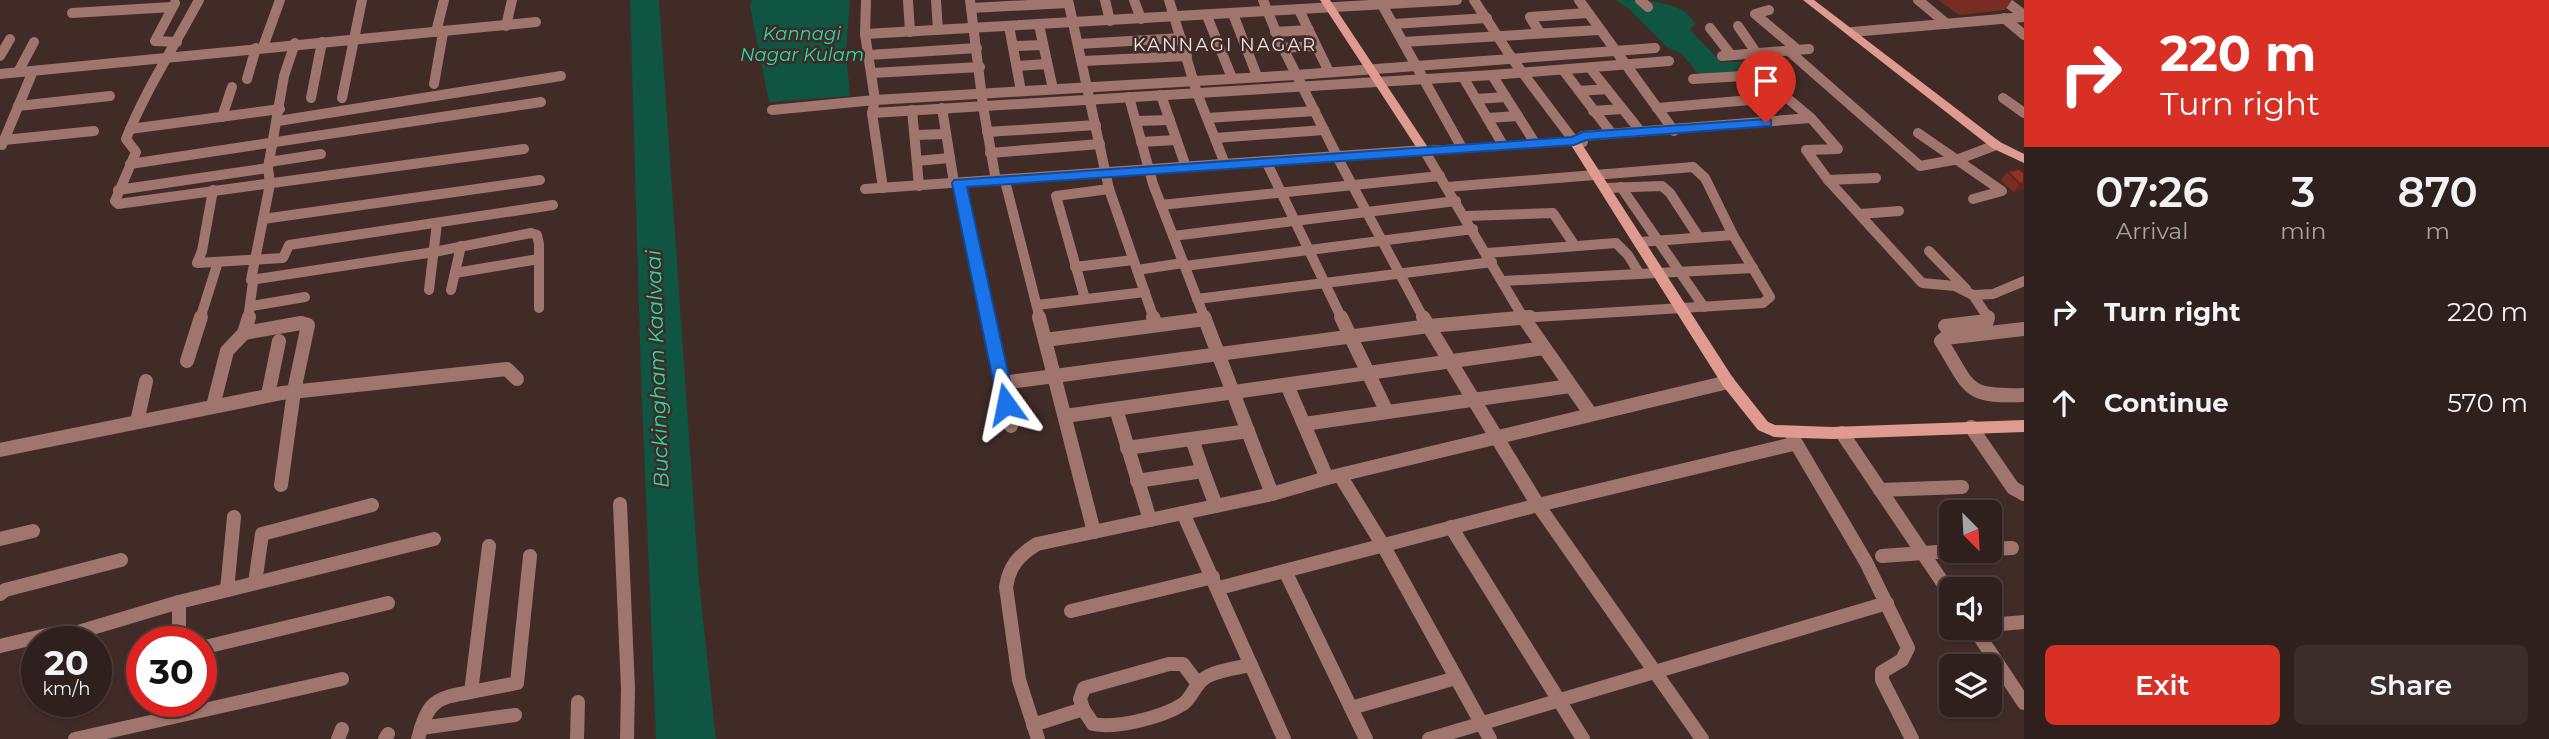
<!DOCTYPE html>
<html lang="en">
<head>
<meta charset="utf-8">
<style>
  :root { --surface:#30201d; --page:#3c2d2a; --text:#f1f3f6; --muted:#a8a3a4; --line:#4b3e3b; --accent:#d93025 }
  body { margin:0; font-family:Montserrat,sans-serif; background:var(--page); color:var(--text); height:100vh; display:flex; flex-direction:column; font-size:26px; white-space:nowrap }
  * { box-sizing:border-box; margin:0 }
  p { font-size:23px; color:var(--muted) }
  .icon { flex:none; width:38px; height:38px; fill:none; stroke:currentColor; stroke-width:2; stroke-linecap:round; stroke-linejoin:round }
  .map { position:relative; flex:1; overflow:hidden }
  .side { display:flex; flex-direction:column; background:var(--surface); width:525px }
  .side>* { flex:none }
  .banner { background:#d93025; color:#fff; overflow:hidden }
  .needle { width:46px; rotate:156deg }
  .tools { position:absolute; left:1939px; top:500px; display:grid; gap:14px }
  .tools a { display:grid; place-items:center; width:63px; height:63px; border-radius:10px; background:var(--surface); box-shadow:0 2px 5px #0004,0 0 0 2px var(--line); font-size:35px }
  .speed { position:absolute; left:21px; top:626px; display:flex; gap:14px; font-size:35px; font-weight:700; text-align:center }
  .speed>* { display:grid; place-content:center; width:91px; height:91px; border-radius:50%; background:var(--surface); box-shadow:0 2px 5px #0004,0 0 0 2px var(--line); line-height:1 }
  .speed small { font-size:18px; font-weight:400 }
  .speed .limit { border:10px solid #d22; background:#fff; color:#111 }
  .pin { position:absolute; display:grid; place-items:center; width:60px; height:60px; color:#fff; margin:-72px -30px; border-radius:50% 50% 50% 0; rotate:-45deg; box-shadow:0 0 7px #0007 }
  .pin .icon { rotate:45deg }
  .me { position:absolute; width:77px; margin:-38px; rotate:348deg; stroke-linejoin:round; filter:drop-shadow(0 0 5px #0008) }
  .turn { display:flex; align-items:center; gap:24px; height:147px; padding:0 21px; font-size:32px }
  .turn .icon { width:91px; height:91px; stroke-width:2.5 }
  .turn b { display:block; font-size:49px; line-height:60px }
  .eta { display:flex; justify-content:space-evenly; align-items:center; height:119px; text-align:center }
  .eta b { font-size:42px; font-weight:600; line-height:49px }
  .button { display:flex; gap:14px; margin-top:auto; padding:14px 21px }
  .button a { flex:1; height:80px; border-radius:10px; background:var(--accent); color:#fff; font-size:28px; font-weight:600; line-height:80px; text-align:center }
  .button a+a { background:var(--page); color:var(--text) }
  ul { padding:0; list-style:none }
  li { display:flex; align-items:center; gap:21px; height:91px; padding:0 21px }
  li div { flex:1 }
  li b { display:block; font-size:26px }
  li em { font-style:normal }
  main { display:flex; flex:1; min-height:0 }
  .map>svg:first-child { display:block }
  .water { fill:#0f5542 }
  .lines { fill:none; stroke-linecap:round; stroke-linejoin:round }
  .street-far1 { stroke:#a0756e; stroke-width:10 }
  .street { stroke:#a0756e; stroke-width:14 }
  .secondary { fill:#df9b8f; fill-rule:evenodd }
  .wall { fill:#782d23 }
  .shaded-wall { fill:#62241d }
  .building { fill:#8c3429; stroke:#62241d; stroke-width:2 }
  .route { fill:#1a73e8; stroke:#114b97; stroke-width:2 }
  .labels { text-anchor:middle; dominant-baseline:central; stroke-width:5; stroke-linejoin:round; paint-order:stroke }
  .far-water-label { font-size:18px; font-style:italic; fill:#25ddae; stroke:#402b27 }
  .far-neighbourhood-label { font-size:18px; letter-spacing:2px; fill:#f4e6e3; stroke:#402b27 }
  .water-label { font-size:21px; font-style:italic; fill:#25ddae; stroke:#402b27 }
</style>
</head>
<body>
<main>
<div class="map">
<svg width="2024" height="739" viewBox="0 0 2024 739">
  <rect width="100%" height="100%" fill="#402b27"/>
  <!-- water -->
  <g class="water">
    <path d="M630,0H659L699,582L716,739H656L641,377Z"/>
    <path d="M752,0H850L846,51L850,96L769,102L750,6Z"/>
    <path d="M1615,0C1642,0 1685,0 1695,24L1690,30L1721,62H1745L1753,70L1710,77L1698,73L1682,54L1667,47L1628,8Z"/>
  </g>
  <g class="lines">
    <!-- street-far1 -->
    <g class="street-far1">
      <path d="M199,0C174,47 146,89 126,139L136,152L115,201L118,204L524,149"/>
      <path d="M866,0L865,34L875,100L1296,75L1655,48"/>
      <path d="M908,0L910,32"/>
      <path d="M936,0L938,30"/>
      <path d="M970,0L983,106L996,181"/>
      <path d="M1068,0L1109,189L1154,319"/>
      <path d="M1105,0L1110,21"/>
      <path d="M1134,0L1141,19"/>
      <path d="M1169,0L1197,93L1225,164"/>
      <path d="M1263,0L1281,44L1342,166L1424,319"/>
      <path d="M1474,0L1513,60L1574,141L1583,142"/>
      <path d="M1579,0L1674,131"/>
      <path d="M1640,0L1648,7"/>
      <path d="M1918,0L1947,24"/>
      <path d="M2004,0L2024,15"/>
      <path d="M1380,1L1462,148"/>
      <path d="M175,3L155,41L177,42"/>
      <path d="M971,8L1068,3"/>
      <path d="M1299,10L1329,72"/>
      <path d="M1769,10L1755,14L1798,50"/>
      <path d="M72,13L172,7"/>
      <path d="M1233,14L1257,76"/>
      <path d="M1207,16L1232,78"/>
      <path d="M2004,18L2024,35"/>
      <path d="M1393,24L1487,18"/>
      <path d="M1039,25L1053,89"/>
      <path d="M506,26L512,0"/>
      <path d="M1009,26L1021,91"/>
      <path d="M1738,26L1757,54"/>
      <path d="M1710,28L1731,55"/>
      <path d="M436,32L444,0"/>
      <path d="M1275,32L1309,30"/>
      <path d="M1852,32L2024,17"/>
      <path d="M1540,33L1530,17L1587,13"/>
      <path d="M865,34L1457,0"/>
      <path d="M1403,42L1599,30"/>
      <path d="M295,43L284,76L268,168L270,184L251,280L434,252L531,233L537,235L539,244V308"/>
      <path d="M1079,44L1181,38"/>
      <path d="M1013,46L1043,45"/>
      <path d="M263,47L280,0"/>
      <path d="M1282,48L1316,46"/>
      <path d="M1790,52L1920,166L1959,159L1996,145"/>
      <path d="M869,55L977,48"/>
      <path d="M0,56L10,39"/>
      <path d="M1722,56L1809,49"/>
      <path d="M1083,61L1187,56"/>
      <path d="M1017,66L1047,64"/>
      <path d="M1590,68L1641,132"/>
      <path d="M1563,70L1612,134"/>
      <path d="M18,72L34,42"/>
      <path d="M872,73L980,67"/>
      <path d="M0,74L536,22"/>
      <path d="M1492,75L1535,143"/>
      <path d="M1463,77L1503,145"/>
      <path d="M247,79L256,48"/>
      <path d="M1693,79L1760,75L1811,118"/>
      <path d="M434,84L443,33"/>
      <path d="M1579,91L1607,89"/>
      <path d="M1161,95L1186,167"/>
      <path d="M1129,97L1153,184L1205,319"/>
      <path d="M311,98L322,42"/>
      <path d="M342,98L362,0"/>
      <path d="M2003,98L2024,113"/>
      <path d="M1476,99L1506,97"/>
      <path d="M18,106L110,96"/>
      <path d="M942,108L954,183"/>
      <path d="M1657,108L1787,97"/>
      <path d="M772,110L875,100L872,113L883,188"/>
      <path d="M912,110L919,186"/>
      <path d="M1593,111L1622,109"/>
      <path d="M872,113L1492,75L1669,61"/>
      <path d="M222,117L232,87"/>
      <path d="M1207,118L1315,111"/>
      <path d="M1487,118L1518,116"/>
      <path d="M278,121L561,76"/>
      <path d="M1136,121L1170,120"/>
      <path d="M130,129L280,109"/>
      <path d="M987,132L1096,125"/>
      <path d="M1918,133L2002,191L1973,199"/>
      <path d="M915,135L946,134"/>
      <path d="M1215,138L1324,130"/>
      <path d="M4,140L94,131"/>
      <path d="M1574,141L1583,136L1811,118L1838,149L1806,150L1828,180L1922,283L1955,286L1973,295L1993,294L2024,281"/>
      <path d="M1141,142L1176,140"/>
      <path d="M2,145L33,71"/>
      <path d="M990,153L1100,144"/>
      <path d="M917,161L950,158"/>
      <path d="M1266,161L1342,319"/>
      <path d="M269,162L321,154"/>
      <path d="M130,164L541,102"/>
      <path d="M1828,180L1876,178"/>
      <path d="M1005,181L1040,319"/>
      <path d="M959,183L988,319"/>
      <path d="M1447,187L1693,167L1705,178L1733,235L1770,297L1763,303L1504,319"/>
      <path d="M1621,187L1704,307"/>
      <path d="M1606,188L1662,186L1670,193L1698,236"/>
      <path d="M865,189L1424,150L1524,319"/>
      <path d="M118,190L268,168"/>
      <path d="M213,190L202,251L197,263L283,258L289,245L553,205"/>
      <path d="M1161,205L1440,176"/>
      <path d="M1860,214L1899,211"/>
      <path d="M1466,216L1553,213L1575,246"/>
      <path d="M263,219L540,180"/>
      <path d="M1173,236L1456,201"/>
      <path d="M1640,242L1733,235"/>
      <path d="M1929,251L1966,289"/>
      <path d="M1487,253L1616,243L1628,255L1639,273"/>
      <path d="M1185,266L1473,229"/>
      <path d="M1075,267L1133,260"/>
      <path d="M1137,270L1183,263"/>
      <path d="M455,273L539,259"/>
      <path d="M1503,281L1753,268"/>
      <path d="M429,290L437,223"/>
      <path d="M451,290L461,246"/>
      <path d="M1973,295L1989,319"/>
      <path d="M1085,299L1056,196L1109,189"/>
      <path d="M1197,299L1492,262"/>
      <path d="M1037,305L1145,292"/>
      <path d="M252,306L305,297"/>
      <path d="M200,319L218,262"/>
      <path d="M248,319L253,282"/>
    </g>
    <!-- street -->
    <g class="street">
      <path d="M988,317L1011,426"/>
      <path d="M1039,317L1094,532"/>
      <path d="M1153,317L1156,325"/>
      <path d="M1204,317L1272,494"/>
      <path d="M1341,317L1387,412"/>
      <path d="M1523,317L1590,413"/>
      <path d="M1945,326L1987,321L1988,317"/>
      <path d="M2024,329L1945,338L1941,341C1971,389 1964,397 2024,395"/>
      <path d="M244,333L301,323L308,325L294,391L281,485"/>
      <path d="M1045,340L1205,319"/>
      <path d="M187,361L201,317"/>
      <path d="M1002,383L1429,326L1530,317"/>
      <path d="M1287,385L1327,478"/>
      <path d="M268,395L279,341"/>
      <path d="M213,406L227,351L244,333L249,317"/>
      <path d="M1116,409L1150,520"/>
      <path d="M1065,416L1544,348"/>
      <path d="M137,422L146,381"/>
      <path d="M1304,424L1570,386"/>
      <path d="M1971,427L2013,488L2024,494"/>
      <path d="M1842,433L1951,595"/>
      <path d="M1793,438L1866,562L1908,648L1902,660L1882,672V680L1912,739"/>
      <path d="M1127,448L1248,431"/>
      <path d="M0,450L282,393L507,369L517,379"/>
      <path d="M1203,471L1216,506"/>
      <path d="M1341,477L1384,547L1490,739"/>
      <path d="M1137,481L1203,471L1192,439"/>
      <path d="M1880,490L1962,487"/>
      <path d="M620,504L628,689L627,739"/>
      <path d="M1183,513L1284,739"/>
      <path d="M1451,527L1583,739"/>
      <path d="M0,539L33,531"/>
      <path d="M1990,549L2012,548"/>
      <path d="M1882,556L1951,551"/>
      <path d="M1285,571L1366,739"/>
      <path d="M255,583L262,534L372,505"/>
      <path d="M1219,588L1538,505L1423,317"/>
      <path d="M227,590L234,517"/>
      <path d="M0,594L5,590L121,560"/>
      <path d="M179,602V642"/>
      <path d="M1071,611L1213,577"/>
      <path d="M1990,625L2024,622"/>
      <path d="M1974,628L2024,703"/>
      <path d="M0,646L51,634L75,633L179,602L434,539"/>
      <path d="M201,648L388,603"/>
      <path d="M471,692L517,683L530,556"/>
      <path d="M1351,708L1456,678"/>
      <path d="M1083,709L1080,699L1084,688L1169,664H1183L1198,684"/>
      <path d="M162,718L166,702"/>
      <path d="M1033,725L1083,709L1093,724C1116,729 1163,717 1183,704C1193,697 1195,682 1208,676C1221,670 1237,668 1251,665"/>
      <path d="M421,728L515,715"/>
      <path d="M75,739L342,679"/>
      <path d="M338,739L342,729"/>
      <path d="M385,739L388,734"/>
      <path d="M418,739C428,702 434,698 471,692L489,546"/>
      <path d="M577,739L578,702"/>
      <path d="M1038,739L1019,680L1006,587C1009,566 1019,555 1037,544L1272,494L1327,478L1728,382"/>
      <path d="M1429,739L1887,603"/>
      <path d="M1702,739L1538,505L1793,444"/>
    </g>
    <!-- secondary -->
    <g class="secondary">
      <path d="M1320,0H1330L1427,146L1578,138L1733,378L1768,422L1775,425L1832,427L2024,420V432L1832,439L1774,437L1758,430L1723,386L1571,145L1420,153Z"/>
      <path d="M1803,0H1814L2000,142L2024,154V163L1992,148Z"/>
    </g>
  </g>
  <!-- wall -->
  <g class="wall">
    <path d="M1938,0H2012L2005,10L1959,15Z"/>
    <path d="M2008,172L2024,173V189L2013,192L2001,180Z"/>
  </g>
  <!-- shaded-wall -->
  <path class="shaded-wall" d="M2024,183V189L2013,192L2020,184Z"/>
  <!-- building -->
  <path class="building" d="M2019,169L2024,173V183L2020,184L2008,172Z"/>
  <!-- route -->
  <path class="route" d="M1766,119L1771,120V126L1586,140L1574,145L967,187L1015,404L1006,411L998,404L952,183L954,180L1572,137L1583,132Z"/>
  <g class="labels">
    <!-- far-water labels -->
    <g class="far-water-label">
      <text x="802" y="34">Kannagi<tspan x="802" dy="21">Nagar Kulam</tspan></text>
    </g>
    <!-- far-neighbourhood labels -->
    <g class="far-neighbourhood-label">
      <text x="1225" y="45">KANNAGI NAGAR</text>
    </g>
    <!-- water labels -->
    <g class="water-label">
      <text transform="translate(657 369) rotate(-92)">Buckingham Kaalvaai</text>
    </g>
  </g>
</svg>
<div class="tools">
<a><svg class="needle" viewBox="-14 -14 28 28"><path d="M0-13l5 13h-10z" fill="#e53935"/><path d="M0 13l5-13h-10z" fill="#a8a3a4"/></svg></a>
<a><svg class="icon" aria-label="sound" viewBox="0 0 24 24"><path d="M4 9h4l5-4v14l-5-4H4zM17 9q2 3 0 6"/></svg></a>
<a><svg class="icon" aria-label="layers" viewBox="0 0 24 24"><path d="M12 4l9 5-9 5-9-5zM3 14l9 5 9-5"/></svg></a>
</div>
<div class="speed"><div>20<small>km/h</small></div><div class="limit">30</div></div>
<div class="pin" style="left:1766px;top:123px;background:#d93025"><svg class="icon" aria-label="arrive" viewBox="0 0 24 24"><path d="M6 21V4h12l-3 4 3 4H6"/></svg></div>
<svg class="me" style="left:1006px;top:404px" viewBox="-20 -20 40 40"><path d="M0-17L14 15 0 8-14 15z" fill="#1a73e8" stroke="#fff" stroke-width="4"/></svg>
</div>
<section class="side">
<div class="banner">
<div class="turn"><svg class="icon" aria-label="right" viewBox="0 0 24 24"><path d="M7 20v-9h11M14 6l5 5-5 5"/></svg><div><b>220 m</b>Turn right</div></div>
</div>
<div class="eta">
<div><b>07:26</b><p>Arrival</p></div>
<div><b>3</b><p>min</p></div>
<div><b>870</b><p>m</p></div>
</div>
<ul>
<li><svg class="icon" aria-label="right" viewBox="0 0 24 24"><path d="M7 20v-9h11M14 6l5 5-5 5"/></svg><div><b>Turn right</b></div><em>220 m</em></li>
<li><svg class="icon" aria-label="ahead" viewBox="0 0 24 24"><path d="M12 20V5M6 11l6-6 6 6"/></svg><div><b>Continue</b></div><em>570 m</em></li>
</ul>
<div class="button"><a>Exit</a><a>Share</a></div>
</section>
</main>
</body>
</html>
